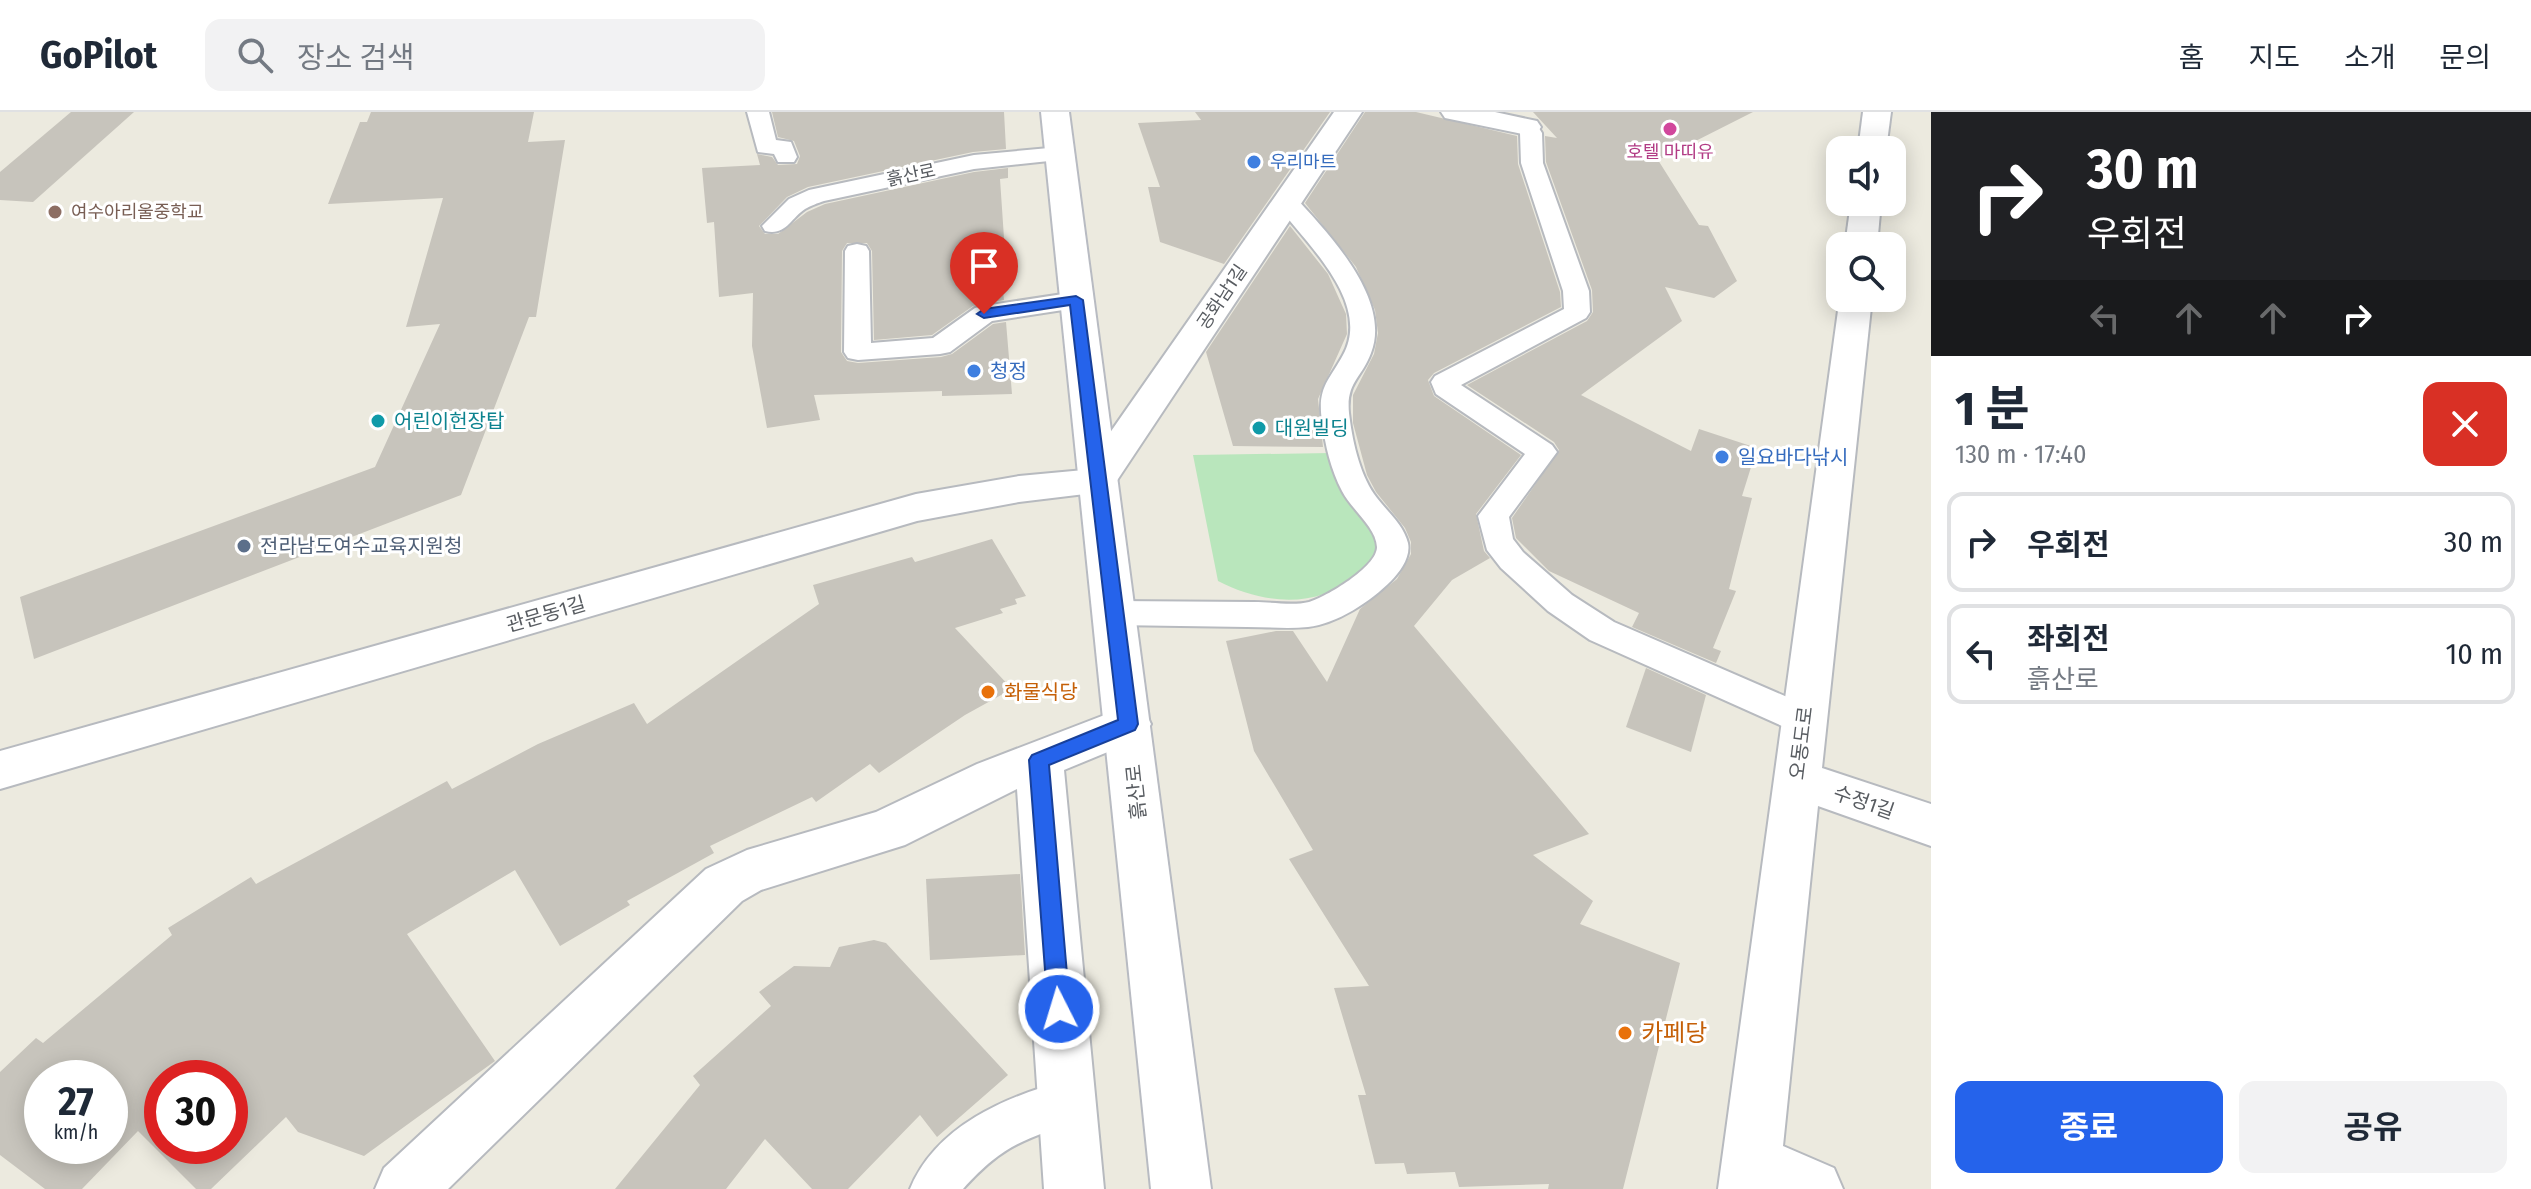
<!DOCTYPE html>
<html lang="ko">
<head>
<meta charset="utf-8">
<style>
  :root { --surface:#fff; --page:#f2f2f3; --text:#1f2937; --muted:#747a83; --line:#e0e1e3; --accent:#2563eb }
  body { margin:0; font-family:"Fira Sans Condensed","Noto Sans KR",sans-serif; background:var(--page); color:var(--text); height:100vh; display:flex; flex-direction:column; font-size:30px; white-space:nowrap }
  * { box-sizing:border-box; margin:0 }
  p { font-size:26px; color:var(--muted) }
  .icon { flex:none; width:44px; height:44px; fill:none; stroke:currentColor; stroke-width:2; stroke-linecap:round; stroke-linejoin:round }
  .map { position:relative; flex:1; overflow:hidden }
  .drawer { display:flex; flex-direction:column; background:var(--surface); width:600px }
  .drawer>* { flex:none }
  .guide { background:#202124; color:#fff; overflow:hidden }
  .controls { position:absolute; left:1826px; top:24px; display:grid; gap:16px }
  .controls a { display:grid; place-items:center; width:80px; height:80px; border-radius:16px; background:var(--surface); box-shadow:0 4px 20px #0003; font-size:40px }
  .speed { position:absolute; left:24px; top:948px; display:flex; gap:16px; font-size:40px; font-weight:700; text-align:center }
  .speed>* { display:grid; place-content:center; width:104px; height:104px; border-radius:50%; background:var(--surface); box-shadow:0 4px 20px #0003; line-height:1 }
  .speed small { font-size:20px; font-weight:400 }
  .speed .limit { border:12px solid #d22; background:#fff; color:#111 }
  .pin { position:absolute; display:grid; place-items:center; width:68px; height:68px; color:#fff; margin:-82px -34px; border-radius:50% 50% 50% 0; rotate:-45deg; box-shadow:0 0 8px #0007 }
  .pin .icon { rotate:45deg }
  .me { position:absolute; width:88px; margin:-44px; rotate:355deg; stroke-linejoin:round; filter:drop-shadow(0 0 6px #0008) }
  .turn { display:flex; align-items:center; gap:28px; height:168px; padding:0 24px; font-size:36px }
  .turn .icon { width:104px; height:104px; stroke-width:2.5 }
  .turn b { display:block; font-size:56px; line-height:68px }
  .lanes { display:flex; align-items:center; height:76px; padding:0 24px; background:#0003; justify-content:center; gap:40px; direction:ltr }
  .lanes .off { opacity:.35 }
  .round { display:grid; place-items:center; flex:none; width:84px; height:84px; border-radius:16px; background:var(--page) }
  .headline { display:flex; align-items:center; justify-content:space-between; height:136px; padding:0 24px }
  h1 { font-size:48px; font-weight:700; line-height:60px }
  .action { display:flex; gap:16px; margin-top:auto; padding:16px 24px }
  .action a { flex:1; height:92px; border-radius:16px; background:var(--accent); color:#fff; font-size:32px; font-weight:700; line-height:92px; text-align:center }
  .action a+a { background:var(--page); color:var(--text) }
  ul { padding:0; list-style:none }
  li { display:flex; align-items:center; gap:24px; height:100px; margin:0 16px 12px; padding:0 8px; border:4px solid var(--line); border-radius:16px }
  li div { flex:1 }
  li b { display:block; font-size:30px }
  li em { font-style:normal }
  header { display:flex; align-items:center; gap:48px; box-sizing:border-box; height:112px; padding:0 40px; background:var(--surface); border-bottom:2px solid var(--line) }
  header strong { font-size:38px }
  nav { display:flex; gap:44px; margin-inline-start:auto; font-size:28px }
  .search { width:560px; height:72px; background:var(--page); display:flex; align-items:center; gap:20px; box-sizing:border-box; padding:0 28px; border-radius:16px; color:var(--muted); font-size:30px }
  main { display:flex; flex:1; min-height:0 }
  .map>svg:first-child { display:block }
  .green { fill:#b9e6bc }
  .building { fill:#c7c4bc; fill-rule:evenodd }
  .lines { fill:none; stroke-linecap:round; stroke-linejoin:round }
  .lane-casing { stroke:#b7babf; stroke-width:4 }
  .street-casing { stroke:#b7babf; stroke-width:4 }
  .secondary-casing { stroke:#b8bbc2; stroke-width:4 }
  .lane { fill:#fff; fill-rule:evenodd }
  .street { fill:#fff; fill-rule:evenodd }
  .secondary { fill:#fff; fill-rule:evenodd }
  .route { fill:#2563eb; stroke:#184099; stroke-width:2 }
  .hotel-dot { fill:#d1479c; stroke:#fff; stroke-width:3 }
  .shop-dot { fill:#3f7fe0; stroke:#fff; stroke-width:3 }
  .education-dot { fill:#8d6e63; stroke:#fff; stroke-width:3 }
  .culture-dot { fill:#0f9aa8; stroke:#fff; stroke-width:3 }
  .service-dot { fill:#5c6f8a; stroke:#fff; stroke-width:3 }
  .food-dot { fill:#e8710a; stroke:#fff; stroke-width:3 }
  .labels { text-anchor:middle; dominant-baseline:central; stroke-width:6; stroke-linejoin:round; paint-order:stroke }
  .far-hotel-label { font-size:18px; fill:#b23c85; stroke:#fff }
  .far-shop-label { font-size:18px; fill:#366cbe; stroke:#fff; text-anchor:start }
  .far-street-label { font-size:18px; fill:#585c61; stroke:#fff }
  .far-education-label { font-size:18px; fill:#785e54; stroke:#fff; text-anchor:start }
  .shop-label { font-size:20px; fill:#366cbe; stroke:#fff; text-anchor:start }
  .culture-label { font-size:20px; fill:#0d838f; stroke:#fff; text-anchor:start }
  .service-label { font-size:20px; fill:#4e5e75; stroke:#fff; text-anchor:start }
  .street-label { font-size:20px; fill:#585c61; stroke:#fff }
  .food-label { font-size:20px; fill:#c56008; stroke:#fff; text-anchor:start }
  .near-food-label { font-size:24px; fill:#c56008; stroke:#fff; text-anchor:start }
</style>
</head>
<body>
<header>
<strong>GoPilot</strong>
<div class="search"><svg class="icon" aria-label="search" viewBox="0 0 24 24"><circle cx="10" cy="10" r="6"/><path d="M15 15l6 6"/></svg>장소 검색</div>
<nav><a>홈</a><a>지도</a><a>소개</a><a>문의</a></nav>
</header>
<main>
<div class="map">
<svg width="1931" height="1077" viewBox="0 0 1931 1077">
  <rect width="100%" height="100%" fill="#eceadf"/>
  <!-- green -->
  <path class="green" d="M1331,341C1335,354 1338,370 1345,383C1354,401 1383,414 1378,440C1376,450 1366,458 1359,463C1316,497 1265,493 1218,469L1193,343Z"/>
  <!-- building -->
  <g class="building">
    <path d="M71,0H134L33,90L0,88V60Z"/>
    <path d="M371,0H534L528,30L565,28L536,205H529L461,383L34,547L20,485L375,355L440,212L406,215L443,86L328,92L360,10H367Z"/>
    <path d="M772,0H1004L1006,37L973,40L808,75L787,85L759,114L765,122H778L807,100L825,92L974,60L1008,56V66L1000,67L1007,170H1002L1004,188L973,194L932,223L874,228L872,139L867,131H847L842,139L841,240L847,249L858,251L941,245L952,242L993,212L1006,210L1012,282L942,284V279L814,283L820,308L767,316L752,234L753,181L719,185L714,110L707,111L702,56L760,53L757,42L772,45L778,53L797,52L800,44L794,29L778,25Z"/>
    <path d="M1195,0H1330L1224,152L1160,130L1148,75H1160L1138,11L1201,8Z"/>
    <path d="M1365,0H1416L1517,24L1518,52L1560,180L1561,195L1434,261L1428,268L1434,284L1521,343L1476,402L1484,439L1490,446L1452,468L1414,514L1589,722L1533,743L1593,789L1580,812L1680,851L1623,1077H1548L1549,1072L1459,1075L1455,1060L1407,1062L1404,1051L1375,1052L1358,983H1366L1334,876L1369,874L1289,747L1313,738L1254,639L1226,529L1276,519H1293L1327,570L1360,497L1397,467L1411,442V430L1405,416L1376,380L1367,363L1353,311V283L1374,242L1378,221L1375,198L1356,155L1305,91Z"/>
    <path d="M1533,0H1753L1658,48L1699,113L1708,114L1737,169L1714,186L1665,175L1682,209L1581,283L1691,339L1699,317L1757,336L1742,384L1752,386L1729,477L1736,479L1713,536L1721,539L1716,551L1632,515L1639,501L1549,459L1516,426L1512,406L1559,338L1554,330L1467,273L1587,209L1593,200L1592,178L1546,50L1545,24L1557,26Z"/>
    <path d="M1290,114L1328,162L1346,202L1347,222L1318,287L1323,335L1233,334L1206,240Z"/>
    <path d="M992,427L1026,484L1015,487L1017,492L1000,497L1003,501L955,516L1012,577L965,603L879,661L870,652L816,690L812,685L710,734L714,741L627,789L630,793L560,834L515,758L407,822L495,949L364,1044L298,1020L286,1005L211,1077H196L138,1019L82,1077H45L0,1043V960L36,926L43,931L172,823L168,816L251,765L256,772L447,669L452,677L538,632L634,591L647,612L819,492L813,473L912,445L915,450ZM42,966H110V1034H42ZM162,966H230V1034H162Z"/>
    <path d="M1646,556L1706,583L1691,640L1626,615Z"/>
    <path d="M1020,762L1025,843L930,848L926,767Z"/>
    <path d="M874,828L886,831L1008,963L937,1025L920,1003L848,1077H812L765,1027L726,1077H615L700,973L693,964L771,894L759,880L794,854L830,855L839,835Z"/>
  </g>
  <g class="lines">
    <!-- lane casing -->
    <g class="lane-casing">
      <g id="lane">
        <path d="M747,0H769L776,28L791,30L797,45L794,50H778L774,42L758,40Z"/>
        <path d="M1527,8L1535,10L1542,21L1543,51L1589,179L1590,200L1586,206L1461,273L1552,333L1557,340L1509,405L1513,427L1523,440L1572,483L1614,510L1817,598L1822,608L1817,618L1804,622L1791,618L1590,528L1548,499L1501,456L1487,438L1478,404L1525,342L1436,282L1431,270L1435,264L1564,197L1563,179L1521,51L1520,21L1516,15Z"/>
        <path d="M1060,35L1071,42L1068,47L974,57L824,89C818,91 810,94 805,97C790,107 786,124 765,119L762,114L789,87L809,78L974,43Z"/>
        <path d="M1287,83L1295,85C1328,121 1392,187 1371,241C1362,266 1346,270 1349,301C1352,327 1359,360 1374,382C1385,398 1403,411 1408,431C1411,445 1400,460 1391,469C1371,489 1337,512 1308,515C1288,517 1267,515 1247,515C1203,514 1158,514 1114,513L1102,510L1097,501L1102,492L1114,489C1161,489 1207,490 1254,490C1271,490 1293,494 1309,490C1326,485 1377,455 1377,435C1376,415 1351,397 1342,379C1331,358 1325,333 1322,309C1317,275 1329,269 1343,243C1373,189 1302,128 1275,90L1279,85Z"/>
        <path d="M857,132L866,134L869,139L871,231L933,226L975,196L984,194L1076,180L1085,183L1089,188L1085,193L1076,196L992,209L950,240L940,242L858,248L848,246L844,240L845,139L848,134Z"/>
        <path d="M1067,968L1083,974L1089,990L1083,1006C1027,1028 1006,1029 963,1077H910C936,1014 1005,985 1067,968Z"/>
      </g>
    </g>
    <!-- street casing -->
    <g class="street-casing">
      <g id="street">
        <path d="M1334,0H1362L1110,379L1019,390L917,409L0,677V639L916,382L1019,364L1084,358Z"/>
        <path d="M1441,0H1495L1537,9L1541,15L1537,21L1527,23L1445,6Z"/>
        <path d="M1863,0H1891L1886,38H1858Z"/>
        <path d="M1851,90H1881L1877,134H1845Z"/>
        <path d="M1840,184V186H1872L1822,656L1931,692V734L1818,694L1783,1034L1834,1056L1843,1077H1718Z"/>
        <path d="M1128,594L1144,599L1151,612L1144,625L1064,658L1104,1077H1044L1017,677L905,733L761,778L742,789L448,1077H375L384,1056L706,757L747,738L876,700L977,652Z"/>
      </g>
    </g>
    <!-- secondary casing -->
    <g class="secondary-casing">
      <path id="secondary" d="M1041,0H1069L1211,1077H1151Z"/>
    </g>
    <!-- lane -->
    <use href="#lane" class="lane"/>
    <!-- street -->
    <use href="#street" class="street"/>
    <!-- secondary -->
    <use href="#secondary" class="secondary"/>
  </g>
  <!-- route -->
  <path class="route" d="M1076,184L1083,188L1138,612L1135,618L1049,653L1070,897L1067,904L1059,907L1051,904L1048,897L1029,648L1032,643L1118,608L1070,193L984,206L977,202L984,197Z"/>
  <!-- markers -->
  <circle class="hotel-dot" cx="1670" cy="17" r="8"/>
  <g class="shop-dot">
    <circle cx="1254" cy="50" r="8"/>
    <circle cx="974" cy="259" r="8"/>
    <circle cx="1722" cy="345" r="8"/>
  </g>
  <circle class="education-dot" cx="55" cy="100" r="8"/>
  <g class="culture-dot">
    <circle cx="378" cy="309" r="8"/>
    <circle cx="1259" cy="316" r="8"/>
  </g>
  <circle class="service-dot" cx="244" cy="434" r="8"/>
  <g class="food-dot">
    <circle cx="988" cy="580" r="8"/>
    <circle cx="1625" cy="921" r="8"/>
  </g>
  <g class="labels">
    <!-- far-hotel labels -->
    <g class="far-hotel-label">
      <text x="1670" y="40">호텔 마띠유</text>
    </g>
    <!-- far-shop labels -->
    <g class="far-shop-label">
      <text x="1270" y="50">우리마트</text>
    </g>
    <!-- far-street labels -->
    <g class="far-street-label">
      <text transform="translate(911 63) rotate(-12)">흙산로</text>
      <text transform="translate(1222 185) rotate(-56)">공화남1길</text>
    </g>
    <!-- far-education labels -->
    <g class="far-education-label">
      <text x="71" y="100">여수아리울중학교</text>
    </g>
    <!-- shop labels -->
    <g class="shop-label">
      <text x="990" y="259">청정</text>
      <text x="1738" y="345">일요바다낚시</text>
    </g>
    <!-- culture labels -->
    <g class="culture-label">
      <text x="394" y="309">어린이헌장탑</text>
      <text x="1275" y="316">대원빌딩</text>
    </g>
    <!-- service labels -->
    <g class="service-label">
      <text x="260" y="434">전라남도여수교육지원청</text>
    </g>
    <!-- street labels -->
    <g class="street-label">
      <text transform="translate(546 502) rotate(-16)">관문동1길</text>
      <text transform="translate(1801 631) rotate(-83)">오동도로</text>
      <text transform="translate(1136 680) rotate(-96)">흙산로</text>
      <text transform="translate(1864 690) rotate(19)">수정1길</text>
    </g>
    <!-- food labels -->
    <g class="food-label">
      <text x="1004" y="580">화물식당</text>
    </g>
    <!-- near-food labels -->
    <g class="near-food-label">
      <text x="1641" y="921">카페당</text>
    </g>
  </g>
</svg>
<div class="controls">
<a><svg class="icon" aria-label="sound" viewBox="0 0 24 24"><path d="M4 9h4l5-4v14l-5-4H4zM17 9q2 3 0 6"/></svg></a>
<a><svg class="icon" aria-label="search" viewBox="0 0 24 24"><circle cx="10" cy="10" r="6"/><path d="M15 15l6 6"/></svg></a>
</div>
<div class="speed"><div>27<small>km/h</small></div><div class="limit">30</div></div>
<div class="pin" style="left:984px;top:202px;background:#d93025"><svg class="icon" aria-label="arrive" viewBox="0 0 24 24"><path d="M6 21V4h12l-3 4 3 4H6"/></svg></div>
<svg class="me" style="left:1059px;top:897px" viewBox="-20 -20 40 40"><circle r="17" fill="#2563eb" stroke="#fff" stroke-width="3"/><path d="M0-11L8 9 0 5-8 9z" fill="#fff"/></svg>
</div>
<section class="drawer">
<div class="guide">
<div class="turn"><svg class="icon" aria-label="right" viewBox="0 0 24 24"><path d="M7 20v-9h11M14 6l5 5-5 5"/></svg><div><b>30 m</b>우회전</div></div>
<div class="lanes"><svg class="icon off" aria-label="left" viewBox="0 0 24 24"><path d="M17 20v-9H6M10 6l-5 5 5 5"/></svg><svg class="icon off" aria-label="ahead" viewBox="0 0 24 24"><path d="M12 20V5M6 11l6-6 6 6"/></svg><svg class="icon off" aria-label="ahead" viewBox="0 0 24 24"><path d="M12 20V5M6 11l6-6 6 6"/></svg><svg class="icon" aria-label="right" viewBox="0 0 24 24"><path d="M7 20v-9h11M14 6l5 5-5 5"/></svg></div>
</div>
<div class="headline"><div><h1>1 분</h1><p>130 m · 17:40</p></div><a class="round" style="background:#d93025;color:#fff"><svg class="icon" aria-label="close" viewBox="0 0 24 24"><path d="M6 6l12 12M18 6L6 18"/></svg></a></div>
<ul>
<li><svg class="icon" aria-label="right" viewBox="0 0 24 24"><path d="M7 20v-9h11M14 6l5 5-5 5"/></svg><div><b>우회전</b></div><em>30 m</em></li>
<li><svg class="icon" aria-label="left" viewBox="0 0 24 24"><path d="M17 20v-9H6M10 6l-5 5 5 5"/></svg><div><b>좌회전</b><p>흙산로</p></div><em>10 m</em></li>
</ul>
<div class="action"><a>종료</a><a>공유</a></div>
</section>
</main>
</body>
</html>
